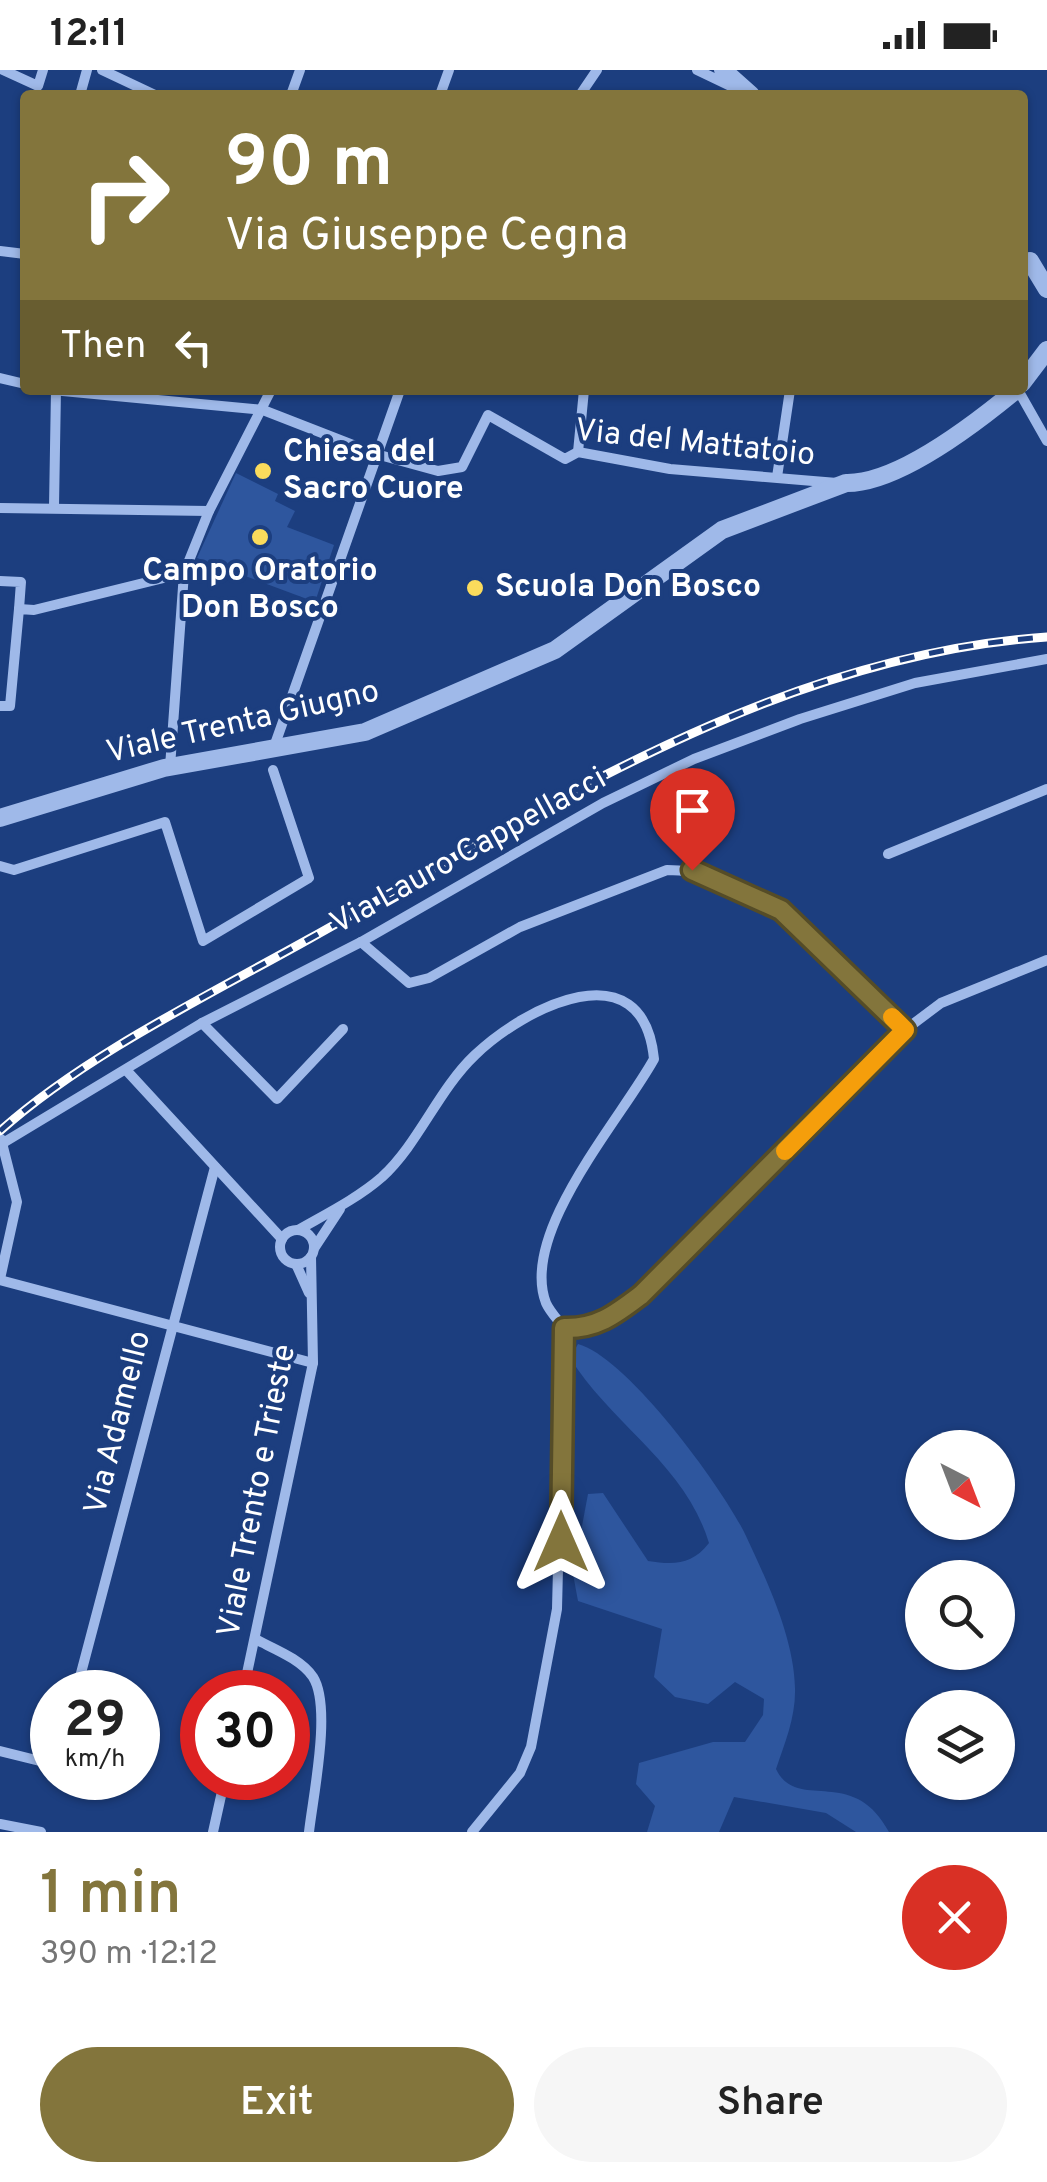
<!DOCTYPE html>
<html lang="en">
<head>
<meta charset="utf-8">
<style>
  :root { --surface:#fff; --page:#f6f6f6; --text:#222; --muted:#767676; --accent:#83753c }
  body { margin:0; font-family:Overpass,sans-serif; background:var(--page); color:var(--text); height:100vh; display:flex; flex-direction:column; font-size:38px; white-space:nowrap }
  * { box-sizing:border-box; margin:0 }
  p { font-size:32px; color:var(--muted) }
  .icon { flex:none; width:55px; height:55px; fill:none; stroke:currentColor; stroke-width:2; stroke-linecap:round; stroke-linejoin:round }
  .map { position:relative; height:1762px; overflow:hidden }
  .side { display:flex; flex-direction:column; background:var(--surface); flex:1 }
  .side>* { flex:none }
  .top-card { position:absolute; left:20px; top:20px; width:1008px; height:305px; border-radius:10px; box-shadow:0 2px 8px #0004; background:#83753c; color:#fff; overflow:hidden }
  .needle { width:65px; rotate:138deg }
  .buttons { position:absolute; left:905px; top:1360px; display:grid; gap:20px }
  .buttons a { display:grid; place-items:center; width:110px; height:110px; border-radius:50%; background:var(--surface); box-shadow:0 2px 8px #0004; font-size:50px }
  .speed { position:absolute; left:30px; top:1600px; display:flex; gap:20px; font-size:50px; font-weight:700; text-align:center }
  .speed>* { display:grid; place-content:center; width:130px; height:130px; border-radius:50%; background:var(--surface); box-shadow:0 2px 8px #0004; line-height:1 }
  .speed small { font-size:25px; font-weight:400 }
  .speed .limit { border:15px solid #d22; background:#fff; color:#111 }
  .pin { position:absolute; display:grid; place-items:center; width:85px; height:85px; color:#fff; margin:-102px -42px; border-radius:50% 50% 50% 0; rotate:-45deg; box-shadow:0 0 10px #0007 }
  .pin .icon { rotate:45deg }
  .me { position:absolute; width:110px; margin:-55px; rotate:0deg; stroke-linejoin:round; filter:drop-shadow(0 0 8px #0008) }
  .turn { display:flex; align-items:center; gap:35px; height:210px; padding:0 40px; font-size:45px }
  .turn .icon { width:130px; height:130px; stroke-width:2.5 }
  .turn b { display:block; font-size:70px; line-height:85px }
  .then { display:flex; align-items:center; height:95px; padding:0 40px; background:#0003; gap:20px; font-size:38px }
  .round { display:grid; place-items:center; flex:none; width:105px; height:105px; border-radius:52px; background:var(--page) }
  .overview { display:flex; align-items:center; justify-content:space-between; height:170px; padding:0 40px }
  h1 { font-size:60px; font-weight:600; line-height:75px; color:var(--accent) }
  .button { display:flex; gap:20px; margin-top:auto; padding:20px 40px }
  .button a { flex:1; height:115px; border-radius:60px; background:var(--accent); color:#fff; font-size:40px; font-weight:600; line-height:115px; text-align:center }
  .button a+a { background:var(--page); color:var(--text) }
  .status { display:flex; justify-content:space-between; align-items:center; height:70px; padding:0 50px; background:var(--surface); direction:ltr }
  .status svg { height:28px; fill:currentColor }
  .map>svg:first-child { display:block }
  .green { fill:#2e569e }
  .lines { fill:none; stroke-linecap:round; stroke-linejoin:round }
  .minor { stroke:#9fb9e9; stroke-width:10 }
  .tertiary { stroke:#9fb9e9; stroke-width:18 }
  .rail-casing { stroke:#fff; stroke-width:9 }
  .rail { stroke:#1c3e7f; stroke-width:5; stroke-dasharray:15; stroke-linecap:butt }
  .route-casing { stroke:#554c27; stroke-width:25 }
  .route { stroke:#83753c; stroke-width:18 }
  .slow { stroke:#f59e0b; stroke-width:18 }
  .poi-dot { fill:#fadb5c; stroke:#1c3e7f; stroke-width:4 }
  .labels { text-anchor:middle; dominant-baseline:central; stroke-width:8; stroke-linejoin:round; paint-order:stroke }
  .street-label { font-size:32px; fill:#fff; stroke:#1c3e7f }
  .poi-label { font-size:32px; font-weight:bold; fill:#fff; stroke:#1c3e7f; text-anchor:start }
</style>
</head>
<body>
<div class="status"><b>12:11</b><svg viewBox="0 0 49 12"><path d="M0 12V9h3v3zM5 12V6h3v6zM10 12V3h3v9zM15 12V0h3v12zM26 1h20v11H26zM47 4h2v5h-2z"/></svg></div>
<div class="map">
<svg width="1047" height="1762" viewBox="0 0 1047 1762">
  <rect width="100%" height="100%" fill="#1c3e7f"/>
  <!-- green -->
  <g class="green">
    <path d="M236,403L278,424L275,431L295,441L287,457L334,475L315,532L197,488Z"/>
    <path d="M578,1274C627,1287 724,1419 746,1466C767,1511 794,1568 795,1618C796,1646 785,1673 776,1699C797,1743 853,1694 889,1762H856L826,1743L734,1727L719,1762H647L655,1736L636,1714L639,1693L713,1672H745L763,1645L764,1629L735,1612L708,1634L675,1627L654,1607L662,1559L578,1531L573,1504L588,1424L603,1423L648,1491C674,1495 692,1495 709,1473C685,1394 612,1355 570,1288Z"/>
  </g>
  <g class="lines">
    <!-- minor -->
    <g class="minor">
      <path d="M3,0L38,16L43,0"/>
      <path d="M102,0L155,25"/>
      <path d="M697,0L743,22"/>
      <path d="M80,25L87,0"/>
      <path d="M291,25L300,0"/>
      <path d="M440,25L449,0"/>
      <path d="M580,25L597,0"/>
      <path d="M0,181L25,184"/>
      <path d="M0,308L25,314"/>
      <path d="M52,320L263,340L376,384L438,401L462,397L488,345L565,389L578,382L670,399L837,413"/>
      <path d="M947,320H968"/>
      <path d="M1018,320L1047,371"/>
      <path d="M578,382L584,320"/>
      <path d="M777,407L790,320"/>
      <path d="M54,436L56,320"/>
      <path d="M0,438L209,441"/>
      <path d="M0,511L21,512L19,539"/>
      <path d="M0,636H10L19,539L34,540L184,503"/>
      <path d="M274,677L400,320"/>
      <path d="M170,697L184,503L209,441L271,320"/>
      <path d="M888,784L1047,719"/>
      <path d="M0,796L14,800L165,752L203,871L309,808L273,700"/>
      <path d="M361,872L409,913L429,908L520,857L667,800C768,801 840,894 905,960"/>
      <path d="M202,953L277,1029L343,959"/>
      <path d="M127,1001L282,1169"/>
      <path d="M3,1073L202,953L361,872L603,733L694,689L800,649L915,613L1047,589"/>
      <circle cx="297" cy="1177" r="17"/>
      <path d="M298,1160C326,1144 358,1128 382,1107C419,1073 438,1020 475,985C525,937 643,877 654,989C621,1049 519,1163 546,1233C550,1242 558,1250 564,1258C597,1259 616,1244 641,1225L905,960L941,933L1047,890"/>
      <path d="M315,1177L340,1139"/>
      <path d="M296,1194L309,1223"/>
      <path d="M0,1209L17,1132L1,1069"/>
      <path d="M0,1210L313,1293"/>
      <path d="M255,1569C274,1579 301,1589 313,1607C332,1637 313,1726 309,1762"/>
      <path d="M76,1622L215,1097"/>
      <path d="M243,1622L313,1293L311,1187"/>
      <path d="M0,1681L52,1694"/>
      <path d="M0,1754L41,1762"/>
      <path d="M213,1762L225,1708"/>
      <path d="M472,1762L520,1703L531,1677L557,1539L564,1258"/>
    </g>
    <!-- tertiary -->
    <g class="tertiary">
      <path d="M723,0L751,25"/>
      <path d="M1030,191L1047,219"/>
      <path d="M1022,313L1047,280"/>
      <path d="M0,748L164,698L365,662L555,580L722,460L846,413C897,414 976,353 1016,320"/>
    </g>
    <!-- rail casing -->
    <g class="rail-casing">
      <path id="rail" d="M0,1061C85,985 209,925 309,869C539,741 777,585 1047,567"/>
    </g>
    <!-- rail -->
    <use href="#rail" class="rail"/>
  </g>
  <g class="lines">
    <!-- route casing -->
    <g class="route-casing">
      <path id="route" d="M561,1472L564,1258C597,1259 616,1244 641,1225L905,960L781,840L692,800"/>
    </g>
    <!-- route -->
    <use href="#route" class="route"/>
    <!-- slow -->
    <path class="slow" d="M785,1081L905,960L892,947"/>
  </g>
  <!-- markers -->
  <g class="poi-dot">
    <circle cx="263" cy="401" r="10"/>
    <circle cx="260" cy="467" r="10"/>
    <circle cx="475" cy="518" r="10"/>
  </g>
  <g class="labels">
    <!-- street labels -->
    <g class="street-label">
      <text transform="translate(695 374) rotate(6)">Via del Mattatoio</text>
      <text transform="translate(243 653) rotate(-13)">Viale Trenta Giugno</text>
      <text transform="translate(469 782) rotate(-29)">Via Lauro Cappellacci</text>
      <text transform="translate(119 1353) rotate(-76)">Via Adamello</text>
      <text transform="translate(258 1421) rotate(-79)">Viale Trento e Trieste</text>
    </g>
    <!-- poi labels -->
    <g class="poi-label">
      <text x="283" y="383">Chiesa del<tspan x="283" dy="37">Sacro Cuore</tspan></text>
      <text x="260" y="502" text-anchor="middle">Campo Oratorio<tspan x="260" dy="37">Don Bosco</tspan></text>
      <text x="495" y="518">Scuola Don Bosco</text>
    </g>
  </g>
</svg>
<div class="buttons">
<a><svg class="needle" viewBox="-14 -14 28 28"><path d="M0-13l5 13h-10z" fill="#e53935"/><path d="M0 13l5-13h-10z" fill="#767676"/></svg></a>
<a><svg class="icon" aria-label="search" viewBox="0 0 24 24"><circle cx="10" cy="10" r="6"/><path d="M15 15l6 6"/></svg></a>
<a><svg class="icon" aria-label="layers" viewBox="0 0 24 24"><path d="M12 4l9 5-9 5-9-5zM3 14l9 5 9-5"/></svg></a>
</div>
<div class="speed"><div>29<small>km/h</small></div><div class="limit">30</div></div>
<div class="pin" style="left:692px;top:800px;background:#d93025"><svg class="icon" aria-label="arrive" viewBox="0 0 24 24"><path d="M6 21V4h12l-3 4 3 4H6"/></svg></div>
<svg class="me" style="left:561px;top:1472px" viewBox="-20 -20 40 40"><path d="M0-17L14 15 0 8-14 15z" fill="#83753c" stroke="#fff" stroke-width="4"/></svg>
<div class="top-card">
<div class="turn"><svg class="icon" aria-label="right" viewBox="0 0 24 24"><path d="M7 20v-9h11M14 6l5 5-5 5"/></svg><div><b>90 m</b>Via Giuseppe Cegna</div></div>
<div class="then">Then<svg class="icon" aria-label="left" viewBox="0 0 24 24"><path d="M17 20v-9H6M10 6l-5 5 5 5"/></svg></div>
</div>
</div>
<section class="side">
<div class="overview"><div><h1>1 min</h1><p>390 m · 12:12</p></div><a class="round" style="background:#d93025;color:#fff"><svg class="icon" aria-label="close" viewBox="0 0 24 24"><path d="M6 6l12 12M18 6L6 18"/></svg></a></div>
<div class="button"><a>Exit</a><a>Share</a></div>
</section>
</body>
</html>
